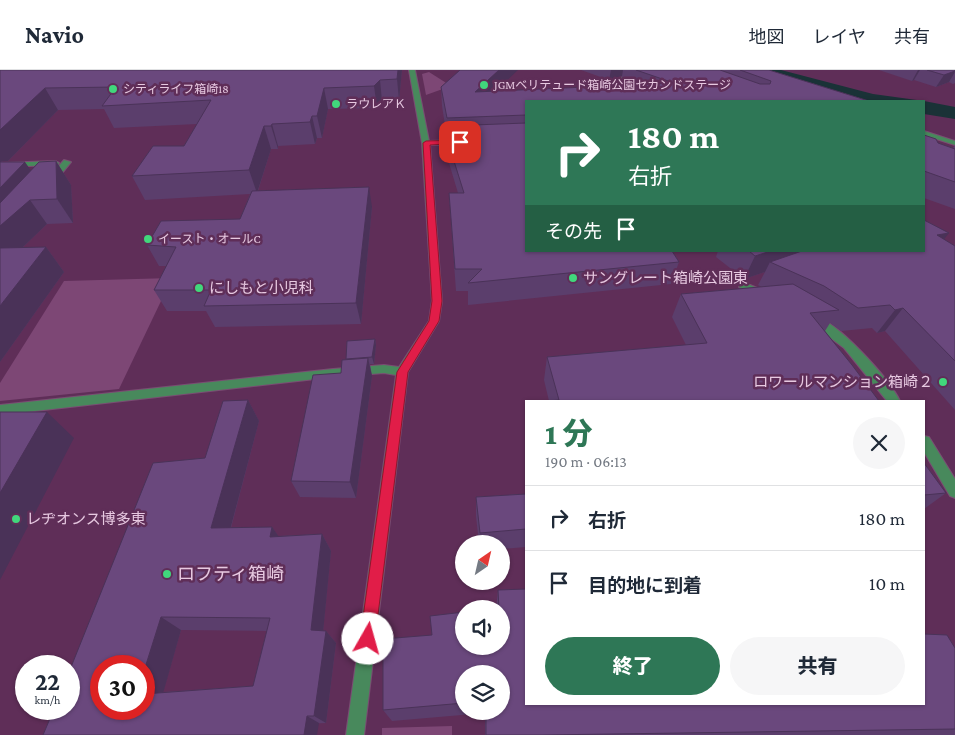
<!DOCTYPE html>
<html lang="ja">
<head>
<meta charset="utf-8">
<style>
  :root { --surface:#fff; --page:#f6f6f7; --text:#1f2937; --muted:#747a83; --line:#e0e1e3; --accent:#2e7756 }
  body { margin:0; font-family:"Crimson Pro","Noto Sans JP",serif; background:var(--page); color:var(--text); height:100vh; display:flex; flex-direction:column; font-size:19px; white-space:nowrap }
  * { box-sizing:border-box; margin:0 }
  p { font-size:16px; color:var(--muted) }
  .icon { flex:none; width:28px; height:28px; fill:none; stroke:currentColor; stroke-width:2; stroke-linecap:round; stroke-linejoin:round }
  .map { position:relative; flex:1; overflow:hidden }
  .panel { position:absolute; left:525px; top:330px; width:400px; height:305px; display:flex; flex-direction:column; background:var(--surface); border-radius:0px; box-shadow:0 1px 4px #0004 }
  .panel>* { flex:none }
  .hud { position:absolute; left:525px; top:30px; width:400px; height:152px; border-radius:0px; box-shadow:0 1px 4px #0004; background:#2e7756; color:#fff; overflow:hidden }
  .needle { width:32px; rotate:34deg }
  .buttons { position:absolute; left:455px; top:465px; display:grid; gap:10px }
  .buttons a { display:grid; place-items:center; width:55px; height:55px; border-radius:50%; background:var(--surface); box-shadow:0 1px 4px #0004; font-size:25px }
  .speed { position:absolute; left:15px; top:585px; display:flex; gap:10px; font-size:25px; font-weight:700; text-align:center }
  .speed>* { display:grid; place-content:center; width:65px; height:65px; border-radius:50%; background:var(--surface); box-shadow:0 1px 4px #0004; line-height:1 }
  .speed small { font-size:12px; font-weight:400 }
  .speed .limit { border:8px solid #d22; background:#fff; color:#111 }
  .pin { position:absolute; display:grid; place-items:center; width:42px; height:42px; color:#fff; margin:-21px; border-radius:10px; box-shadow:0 2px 8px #0006 }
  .me { position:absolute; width:55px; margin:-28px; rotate:7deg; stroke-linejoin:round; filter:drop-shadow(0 0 4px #0008) }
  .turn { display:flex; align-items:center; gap:18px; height:105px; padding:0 20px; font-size:22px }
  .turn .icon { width:65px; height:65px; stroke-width:2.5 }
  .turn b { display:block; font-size:35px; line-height:42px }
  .then { display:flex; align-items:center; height:48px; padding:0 20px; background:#0003; gap:10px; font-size:19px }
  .round { display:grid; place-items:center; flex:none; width:52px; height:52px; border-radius:26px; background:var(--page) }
  .head { display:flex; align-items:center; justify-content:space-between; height:85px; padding:0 20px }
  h1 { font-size:30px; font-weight:800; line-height:38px; color:var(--accent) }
  .primary-button { display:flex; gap:10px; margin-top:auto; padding:10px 20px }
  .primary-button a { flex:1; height:58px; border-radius:30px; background:var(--accent); color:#fff; font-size:20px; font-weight:800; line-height:58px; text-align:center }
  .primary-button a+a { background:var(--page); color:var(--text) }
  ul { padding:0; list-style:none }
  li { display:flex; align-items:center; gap:15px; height:65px; padding:0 20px; border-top:1px solid var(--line) }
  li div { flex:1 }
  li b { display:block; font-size:19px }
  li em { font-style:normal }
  header { display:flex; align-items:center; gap:30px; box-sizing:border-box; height:70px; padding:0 25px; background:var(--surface); border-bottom:1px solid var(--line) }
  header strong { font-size:24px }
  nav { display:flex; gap:28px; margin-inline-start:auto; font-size:18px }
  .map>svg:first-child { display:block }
  .green { fill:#7d4775 }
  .water { fill:#1a3237 }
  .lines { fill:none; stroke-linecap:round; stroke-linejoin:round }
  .minor-casing { stroke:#7a4d73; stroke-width:2 }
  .minor { fill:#48895c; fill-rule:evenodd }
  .wall { fill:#5b3e6c; fill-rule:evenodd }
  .shaded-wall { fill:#4a3258 }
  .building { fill:#6a487d; stroke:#4a3258; fill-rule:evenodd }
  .route { fill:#e11d48; stroke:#92132f }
  .poi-dot { fill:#41d77c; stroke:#5f2e58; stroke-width:2 }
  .labels { text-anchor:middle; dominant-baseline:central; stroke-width:5; stroke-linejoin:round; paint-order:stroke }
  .far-poi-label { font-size:12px; fill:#e7c9e1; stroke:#5f2e58; text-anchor:start }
  .poi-label { font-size:15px; fill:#e7c9e1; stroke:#5f2e58; text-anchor:start }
  .near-poi-label { font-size:18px; fill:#e7c9e1; stroke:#5f2e58; text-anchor:start }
</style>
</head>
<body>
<header>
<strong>Navio</strong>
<nav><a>地図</a><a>レイヤ</a><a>共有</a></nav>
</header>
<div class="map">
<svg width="955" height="665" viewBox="0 0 955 665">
  <rect width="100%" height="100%" fill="#5f2e58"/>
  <!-- green -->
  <g class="green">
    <path d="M429,2L451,16L426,25L422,4Z"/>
    <path d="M172,208L119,319L0,331V313L64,211Z"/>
    <path d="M452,656V665H382V658Z"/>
  </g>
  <!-- water -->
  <g class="water">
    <path d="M753,0H781L873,24L924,31H859Z"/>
    <path d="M924,31L955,37V49L924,44Z"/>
  </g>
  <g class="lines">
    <!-- minor casing -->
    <g class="minor-casing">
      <g id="minor">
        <path d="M409,0H415L429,71L464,70L468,72L464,74L430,75L442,231L439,251L408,302L364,665H346L396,305L384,303L333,307L0,345V335L333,299L384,295L399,297L429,251L432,231L422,73Z"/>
        <path d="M647,0H656L604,18L600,24L599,31H593C591,12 632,5 647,0Z"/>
        <path d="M924,61L955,71V75L924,65Z"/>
        <path d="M64,90L71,92L54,113H48V109Z"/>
        <path d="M55,91L59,93L58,95L0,97V93Z"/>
        <path d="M743,212L769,223L770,225L765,228L739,217V213Z"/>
        <path d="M812,244C837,251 889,308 900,331H887L844,278L808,251L807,248Z"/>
        <path d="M924,366L929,367L955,409V428L950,426L924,382Z"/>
      </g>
    </g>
    <!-- minor -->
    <use href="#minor" class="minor"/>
  </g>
  <!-- wall -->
  <g class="wall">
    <path d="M0,0H402L399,30L382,31L377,38L328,39L322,68H317L315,74L278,76V79H271L258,121L372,137L361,254L215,257L206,241H167L154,220L167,196H159L147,175L240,149L250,124L145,130L132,106L184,76L197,54L114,58L104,39L58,40L8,91H1L31,101L56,91L71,115L73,153L47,154L22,178L46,177L64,202L0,292Z"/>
    <path d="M581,0H769L869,31H526V181H673V182L679,192L671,214L468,235V221H456L449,123H458L449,93V68H447L442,36L441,17L496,21L623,15L620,14L622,6L609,10Z"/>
    <path d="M879,0H955V13L953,14L949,12L936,17L914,10L912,11Z"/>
    <path d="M924,65L938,73L953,78L955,75V139L924,128Z"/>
    <path d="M944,170L955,176V340L885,261L877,263L872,258L841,261L830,253L825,261L852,295L549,331L544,310L547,287L686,275L672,247L681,224L762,217L758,215L765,202L744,209L716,187L718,181H924Z"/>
    <path d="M375,269L376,275L374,294H370L372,306L356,428L300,427L291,411L341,303L346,289Z"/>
    <path d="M248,330L259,351L231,458L272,457L278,466L322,464L331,481L323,561H326L336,573L326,653L43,665ZM181,560L267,561L253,616L163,622Z"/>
    <path d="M924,393L946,423L924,439Z"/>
    <path d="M526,424V477L501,479V474H479L476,446V427Z"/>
    <path d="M498,520L526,634L955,578V665H485V643L392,651L383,640L432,565L496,539ZM464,604L501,641H464Z"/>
  </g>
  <!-- shaded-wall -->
  <g class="shaded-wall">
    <path d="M398,0H402L399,30L397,9Z"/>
    <path d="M499,0H518L475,41V22Z"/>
    <path d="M611,0H623L622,6L609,10Z"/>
    <path d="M918,0H920L914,10L912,11Z"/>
    <path d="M955,1V2L949,12L936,17L944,5Z"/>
    <path d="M380,10L382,31L377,38L374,16Z"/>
    <path d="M45,18L58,40L8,91H1L11,106L25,92L41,115L30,130L47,154L0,199V60Z"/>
    <path d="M324,18L328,39L322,68L317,46Z"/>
    <path d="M312,46L317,68L315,74L310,52Z"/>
    <path d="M272,54L278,76V79L271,56Z"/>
    <path d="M264,56L271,79L257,123L249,100Z"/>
    <path d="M56,91L71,115L73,153L57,129Z"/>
    <path d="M369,117L372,137L361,254L356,233Z"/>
    <path d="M949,163L931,186L937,165Z"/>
    <path d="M46,177L64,202L0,292V236Z"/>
    <path d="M771,181H826L770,192L765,202L744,209L755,186Z"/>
    <path d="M903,238L885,261L877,263L895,240Z"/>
    <path d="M375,269L376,275L374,294L372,287Z"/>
    <path d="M368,288L372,306L356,428L350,412Z"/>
    <path d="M248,330L259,351L226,475L211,458Z"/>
    <path d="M47,342L74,368L0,510V423Z"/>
    <path d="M272,457L284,474L270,467Z"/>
    <path d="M322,464L331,481L322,573L311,560Z"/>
    <path d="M161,547L181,560L160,634L144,627V601Z"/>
    <path d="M326,561L336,573L326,653L314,646Z"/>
    <path d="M307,646L319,653L317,665H304Z"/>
  </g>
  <!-- building -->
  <g class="building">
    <path d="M0,0H398L397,9L380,10L374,16L324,18L317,46H312L310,52L272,54L271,56H264L249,100L132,106L153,76H184L211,30L102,36L116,17L45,18L0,60Z"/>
    <path d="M460,0H499L475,22L674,13L636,0H720L760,14H770L771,11L740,0H769L869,31H526V45L447,48L441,17Z"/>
    <path d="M927,0H955V1L944,5Z"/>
    <path d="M526,53V181H672L679,192L468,213L482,199H455L449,123H464L448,72H452L448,56Z"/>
    <path d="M924,65L936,69L938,73L955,79V112L924,101Z"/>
    <path d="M56,91L57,129L30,130L0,156V133L39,92Z"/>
    <path d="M0,92H25L0,118Z"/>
    <path d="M369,117L356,233L204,236L211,220H154L176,177L147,175L161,151L240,149L252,121Z"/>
    <path d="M924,150L949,163L937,165L955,176V291L903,238L895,240L890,235L858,238L824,216L770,192L802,181H924Z"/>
    <path d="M46,177L0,236V178Z"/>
    <path d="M749,181H771L755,186Z"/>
    <path d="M793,214L839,240L810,243L852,295L879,331H549L559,330L547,287L707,273L681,224Z"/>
    <path d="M375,269L372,287L346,289L347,271Z"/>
    <path d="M368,288L350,412L291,411L313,305L341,303L342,290Z"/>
    <path d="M248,330L211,458L272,457L270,467L322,464L311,560L326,561L314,646H307L304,665H43L54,639H69V602L153,393L205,388L223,331ZM161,547L270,548L253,616L144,624V639H101V596H144V601Z"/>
    <path d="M0,342H47L0,423Z"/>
    <path d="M924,393L946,423L924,425Z"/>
    <path d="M526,424V459L480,463L476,427Z"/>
    <path d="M526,519V634H924V564L947,565L955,578V659L543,665H486V641H501V604H464V633L383,640V569L432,565L430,546L464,542V576H501V539H499L498,520Z"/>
  </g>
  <!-- route -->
  <path class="route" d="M460,70L463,72L462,73L430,75L442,231L439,251L408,302L375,569L373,575L368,577L362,575L360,569L397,302L429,251L432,231L423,73L426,71Z"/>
  <!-- markers -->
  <g class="poi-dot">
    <circle cx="484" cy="15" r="5"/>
    <circle cx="113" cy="19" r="5"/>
    <circle cx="336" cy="34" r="5"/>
    <circle cx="148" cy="169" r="5"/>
    <circle cx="573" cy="208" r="5"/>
    <circle cx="199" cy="218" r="5"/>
    <circle cx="943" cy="312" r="5"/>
    <circle cx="16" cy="449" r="5"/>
    <circle cx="167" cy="504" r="5"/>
  </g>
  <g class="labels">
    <!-- far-poi labels -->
    <g class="far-poi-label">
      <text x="494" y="15">JGMベリテュード箱崎公園セカンドステージ</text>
      <text x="123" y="19">シティライフ箱崎18</text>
      <text x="346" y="34">ラウレアＫ</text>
      <text x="158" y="169">イースト・オールC</text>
    </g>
    <!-- poi labels -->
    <g class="poi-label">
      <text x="583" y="208">サングレート箱崎公園東</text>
      <text x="209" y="218">にしもと小児科</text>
      <text x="933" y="312" text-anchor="end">ロワールマンション箱崎２</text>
      <text x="26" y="449">レヂオンス博多東</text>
    </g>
    <!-- near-poi labels -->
    <g class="near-poi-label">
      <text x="177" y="504">ロフティ箱崎</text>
    </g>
  </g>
</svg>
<div class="buttons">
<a><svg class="needle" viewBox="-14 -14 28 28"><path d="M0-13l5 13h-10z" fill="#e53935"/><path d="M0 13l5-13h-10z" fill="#747a83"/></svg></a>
<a><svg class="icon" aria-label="sound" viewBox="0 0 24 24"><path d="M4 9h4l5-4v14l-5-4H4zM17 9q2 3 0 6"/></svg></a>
<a><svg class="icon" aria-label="layers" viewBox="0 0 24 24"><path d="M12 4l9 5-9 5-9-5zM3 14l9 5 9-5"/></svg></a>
</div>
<div class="speed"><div>22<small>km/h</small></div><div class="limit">30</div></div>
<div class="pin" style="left:460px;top:72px;background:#d93025"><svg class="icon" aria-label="arrive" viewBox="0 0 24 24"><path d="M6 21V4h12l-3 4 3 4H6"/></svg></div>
<svg class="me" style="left:368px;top:569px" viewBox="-20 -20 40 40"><circle r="19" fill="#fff"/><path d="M0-13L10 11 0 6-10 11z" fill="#e11d48"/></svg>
<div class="hud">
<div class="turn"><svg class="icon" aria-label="right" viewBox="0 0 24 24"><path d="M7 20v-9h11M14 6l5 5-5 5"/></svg><div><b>180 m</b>右折</div></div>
<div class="then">その先<svg class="icon" aria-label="arrive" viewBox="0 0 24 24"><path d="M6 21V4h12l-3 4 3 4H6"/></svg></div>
</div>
<section class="panel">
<div class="head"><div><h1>1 分</h1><p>190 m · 06:13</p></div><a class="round"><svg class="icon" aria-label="close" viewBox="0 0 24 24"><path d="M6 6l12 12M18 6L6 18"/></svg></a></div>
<ul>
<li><svg class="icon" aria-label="right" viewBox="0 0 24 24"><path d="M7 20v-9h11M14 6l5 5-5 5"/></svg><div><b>右折</b></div><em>180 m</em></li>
<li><svg class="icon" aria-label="arrive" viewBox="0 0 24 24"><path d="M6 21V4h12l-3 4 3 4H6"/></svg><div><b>目的地に到着</b></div><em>10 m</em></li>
</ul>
<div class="primary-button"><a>終了</a><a>共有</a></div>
</section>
</div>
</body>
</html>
